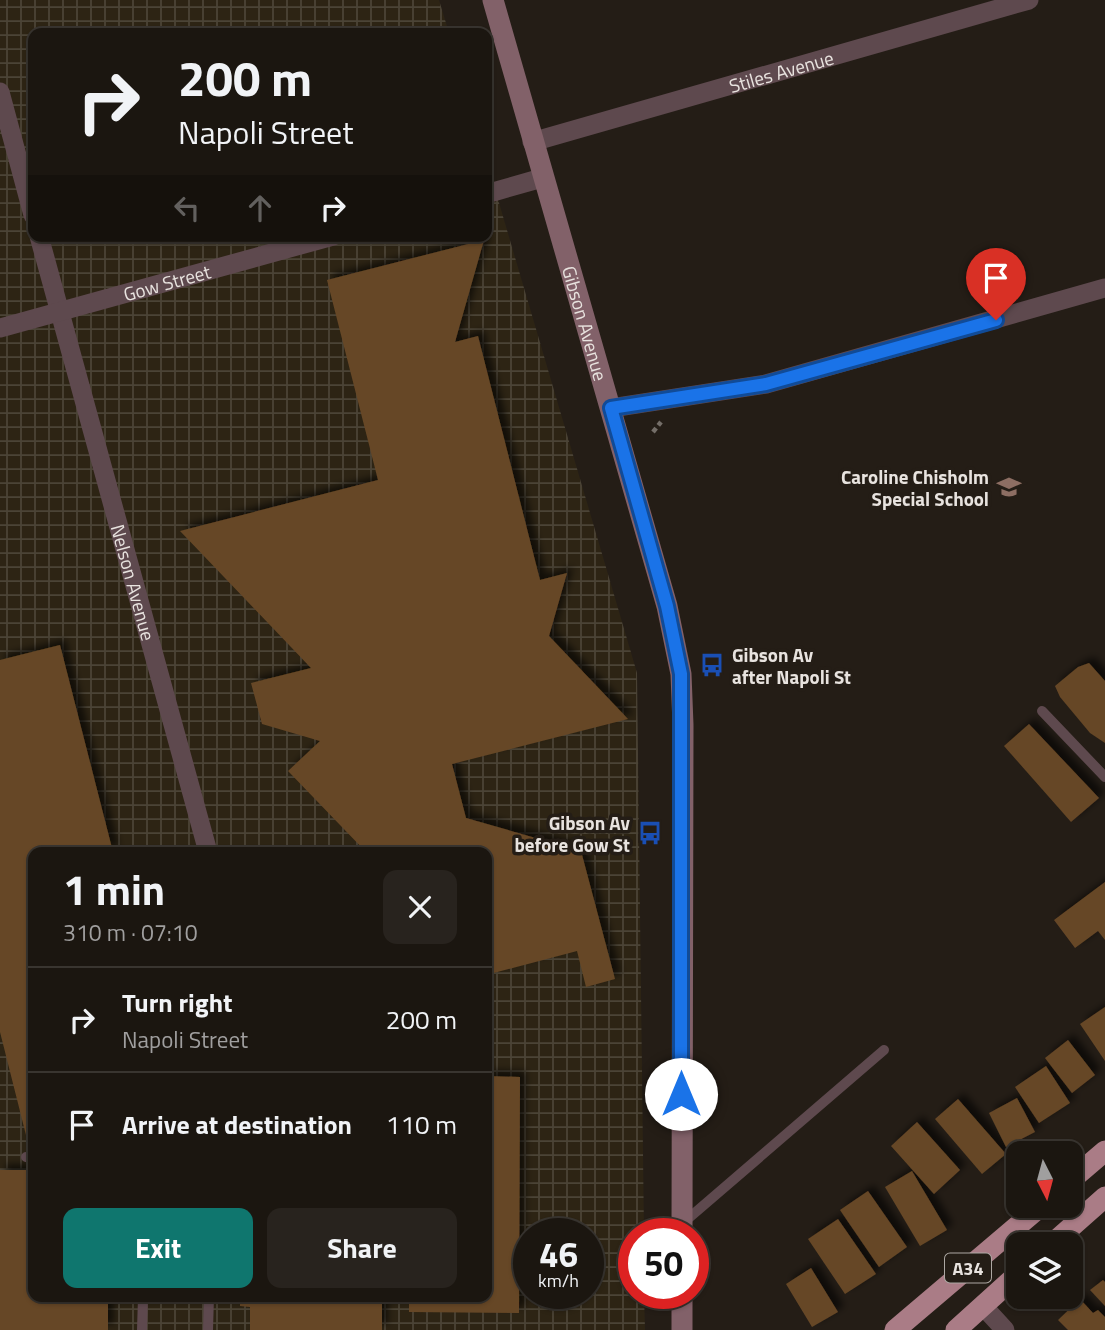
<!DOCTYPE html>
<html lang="en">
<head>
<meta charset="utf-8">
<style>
  :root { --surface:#1b1610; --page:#28231e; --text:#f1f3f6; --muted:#a09f9f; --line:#393530; --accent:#0f766e }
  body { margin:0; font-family:"Titillium Web",sans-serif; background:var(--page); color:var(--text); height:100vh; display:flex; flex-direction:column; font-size:26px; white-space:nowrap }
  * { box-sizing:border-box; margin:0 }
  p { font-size:23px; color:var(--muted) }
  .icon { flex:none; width:38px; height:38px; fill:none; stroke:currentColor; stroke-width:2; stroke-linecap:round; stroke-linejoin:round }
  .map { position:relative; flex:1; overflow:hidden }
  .side { position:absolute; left:28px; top:847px; width:464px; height:455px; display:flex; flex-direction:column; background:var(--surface); border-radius:14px; box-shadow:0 2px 5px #0004,0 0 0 2px var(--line) }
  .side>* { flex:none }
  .banner { position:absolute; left:28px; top:28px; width:464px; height:214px; border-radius:14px; box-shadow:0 2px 5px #0004,0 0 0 2px var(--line); background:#1b1610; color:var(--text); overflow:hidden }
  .needle { width:46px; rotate:174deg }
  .tools { position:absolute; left:1006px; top:1141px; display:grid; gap:14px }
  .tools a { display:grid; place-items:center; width:77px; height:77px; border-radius:14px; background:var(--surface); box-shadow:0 2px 5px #0004,0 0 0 2px var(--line); font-size:35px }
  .speed { position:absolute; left:513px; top:1218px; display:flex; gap:14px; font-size:35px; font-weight:700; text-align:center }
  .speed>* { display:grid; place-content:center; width:91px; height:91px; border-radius:50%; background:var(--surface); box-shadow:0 2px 5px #0004,0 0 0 2px var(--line); line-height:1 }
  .speed small { font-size:18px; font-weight:400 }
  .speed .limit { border:10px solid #d22; background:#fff; color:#111 }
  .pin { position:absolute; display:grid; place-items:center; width:60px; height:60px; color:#fff; margin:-72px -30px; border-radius:50% 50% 50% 0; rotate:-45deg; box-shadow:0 0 7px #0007 }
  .pin .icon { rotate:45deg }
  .me { position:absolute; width:77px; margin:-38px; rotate:0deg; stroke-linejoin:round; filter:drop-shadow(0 0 5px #0008) }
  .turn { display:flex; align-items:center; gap:24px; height:147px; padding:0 35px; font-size:32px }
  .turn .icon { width:91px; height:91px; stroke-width:2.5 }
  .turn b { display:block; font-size:49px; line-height:60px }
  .lanes { display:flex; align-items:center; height:66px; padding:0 35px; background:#0003; justify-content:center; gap:35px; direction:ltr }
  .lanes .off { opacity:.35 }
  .round { display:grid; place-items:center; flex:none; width:74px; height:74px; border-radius:14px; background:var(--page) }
  .head { display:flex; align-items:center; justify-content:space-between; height:119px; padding:0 35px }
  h1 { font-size:42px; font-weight:700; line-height:52px }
  .primary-button { display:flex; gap:14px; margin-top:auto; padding:14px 35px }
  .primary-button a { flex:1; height:80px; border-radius:14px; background:var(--accent); color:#fff; font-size:28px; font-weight:700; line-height:80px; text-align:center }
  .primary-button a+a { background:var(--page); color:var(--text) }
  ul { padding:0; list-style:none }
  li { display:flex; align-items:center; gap:21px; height:105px; padding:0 35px; border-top:2px solid var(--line) }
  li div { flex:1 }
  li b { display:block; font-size:26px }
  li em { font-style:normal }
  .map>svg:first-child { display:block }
  .industrial { fill:url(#industrial-grid); fill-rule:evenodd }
  .building { fill:#664726; filter:url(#shadow) }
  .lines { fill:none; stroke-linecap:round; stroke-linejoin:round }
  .path { stroke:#746e68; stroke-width:4.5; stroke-dasharray:5 3.5; stroke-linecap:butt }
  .service { stroke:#5e494e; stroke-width:10 }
  .minor { stroke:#5e494e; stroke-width:19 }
  .secondary { stroke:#826169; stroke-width:21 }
  .trunk { stroke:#aa7c86; stroke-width:21 }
  .route-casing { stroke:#114b97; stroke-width:18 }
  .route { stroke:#1a73e8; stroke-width:12 }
  .labels { text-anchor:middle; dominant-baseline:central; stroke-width:7; stroke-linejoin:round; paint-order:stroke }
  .shield { fill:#241d16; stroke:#ada8a3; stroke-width:2 }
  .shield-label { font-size:18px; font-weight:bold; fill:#e8e3df }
  .street-label { font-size:19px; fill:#e8e3df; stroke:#241d16 }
  .poi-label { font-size:19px; font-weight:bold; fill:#e8e3df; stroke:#241d16; text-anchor:end }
</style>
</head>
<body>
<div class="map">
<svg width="1105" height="1330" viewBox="0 0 1105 1330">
  <defs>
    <pattern id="industrial-grid" width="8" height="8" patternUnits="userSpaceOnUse" patternTransform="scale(1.75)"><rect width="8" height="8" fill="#2d2414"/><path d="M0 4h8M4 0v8" fill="none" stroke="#4b4436"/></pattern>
    <filter id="shadow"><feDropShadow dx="6" dy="-6" stdDeviation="3.5" flood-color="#0009"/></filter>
  </defs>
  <rect width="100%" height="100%" fill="#241d16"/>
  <!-- industrial -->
  <path class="industrial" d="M0,0H439L449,33H33V236H486L487,162L637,673L644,1234H634V1293H644L645,1330H0ZM33,852H486V1297H33ZM528,1234H588V1293H528Z"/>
  <!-- building -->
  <g class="building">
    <path d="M484,240L455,342L478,336L540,580L567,573L549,636L628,719L452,764L466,818L581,851L615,979L586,987L577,951L486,975V852H366L288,771L320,741L262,724L251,683L311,668L180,531L378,480L327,280Z"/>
    <path d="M60,645L113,852H33V1143H28L0,1032V660Z"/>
    <path d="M1089,663L1105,681V743L1090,733L1060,697L1055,686L1078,667Z"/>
    <path d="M1029,724L1099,798L1071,822L1004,746Z"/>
    <path d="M1105,882V940L1098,931L1075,948L1054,920Z"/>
    <path d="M1105,1007V1061L1080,1024Z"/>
    <path d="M1068,1040L1095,1075L1072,1093L1045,1058Z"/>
    <path d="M1046,1066L1070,1103L1039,1123L1015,1087Z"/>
    <path d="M486,1076L520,1077L519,1313L409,1312V1297H486Z"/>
    <path d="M1017,1098L1035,1132L1006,1147L989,1113Z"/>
    <path d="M958,1099L1006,1154L982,1174L935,1119Z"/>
    <path d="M917,1122L960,1170L934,1194L891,1146Z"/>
    <path d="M0,1170H32L33,1297H108V1330H0Z"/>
    <path d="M912,1171L947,1230L920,1246L885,1187Z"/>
    <path d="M868,1191L907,1247L879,1267L840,1210Z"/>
    <path d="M838,1219L876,1274L845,1294L808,1239Z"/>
    <path d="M811,1268L838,1312L812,1327L786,1284Z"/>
    <path d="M1103,1280L1105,1282V1306L1090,1290Z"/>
    <path d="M240,1297H382V1330H250V1307L240,1306Z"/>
    <path d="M1080,1299L1093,1313L1098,1310L1105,1317V1330H1068L1058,1320Z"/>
  </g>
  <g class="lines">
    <!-- path -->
    <path class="path" d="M653,432L661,422"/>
    <!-- service -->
    <g class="service">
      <path d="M1042,711L1105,777"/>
      <path d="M26,1157L33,1158"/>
      <path d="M683,1223L884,1050"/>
      <path d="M142,1330L143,1297"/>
      <path d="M208,1330L209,1297"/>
    </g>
    <!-- minor -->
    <g class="minor">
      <path d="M0,92L33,215"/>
      <path id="s1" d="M532,142L1029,0"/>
      <path d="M486,194L542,178"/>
      <path id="s2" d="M39,236L208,852"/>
      <path id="s3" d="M0,328L333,236"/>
      <path d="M611,408L766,384L1105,288"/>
      <path d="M983,1306L1005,1330"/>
    </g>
    <!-- secondary -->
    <g class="secondary">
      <path id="s4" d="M493,0L667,606L681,674L683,725L682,1234"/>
      <path d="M682,1330V1293"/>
    </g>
    <!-- trunk -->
    <g class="trunk">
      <path d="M1071,1180L1105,1151"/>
      <path d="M1052,1244L1105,1197"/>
      <path d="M895,1330L1041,1206"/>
      <path d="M956,1330L1018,1274"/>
    </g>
  </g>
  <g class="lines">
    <!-- route casing -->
    <g class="route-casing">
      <path id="route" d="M681,1094V674L667,606L611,408L766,384L996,320"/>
    </g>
    <!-- route -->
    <use href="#route" class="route"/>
  </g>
  <!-- icons -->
  <defs>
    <g id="school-bare" transform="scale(1.89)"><path d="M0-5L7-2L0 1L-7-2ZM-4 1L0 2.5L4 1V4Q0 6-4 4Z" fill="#8d6e63" stroke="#241d16" stroke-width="2.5" paint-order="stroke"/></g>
    <g id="bus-bare" transform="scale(1.89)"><path d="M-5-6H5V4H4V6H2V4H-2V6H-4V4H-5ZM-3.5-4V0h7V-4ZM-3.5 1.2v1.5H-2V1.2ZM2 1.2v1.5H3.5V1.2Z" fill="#1a4fb4" stroke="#241d16" stroke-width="2.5" paint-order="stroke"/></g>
  </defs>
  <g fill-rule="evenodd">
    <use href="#school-bare" x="1009" y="487"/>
    <use href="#bus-bare" x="712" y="665"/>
    <use href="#bus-bare" x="650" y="833"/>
  </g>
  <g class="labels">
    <!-- shield labels -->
    <rect class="shield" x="945" y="1253.5" width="46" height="29" rx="5"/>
    <g class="shield-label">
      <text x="968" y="1268">A34</text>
    </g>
    <!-- street labels -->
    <g class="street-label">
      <text stroke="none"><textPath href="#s1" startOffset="259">Stiles Avenue</textPath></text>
      <text stroke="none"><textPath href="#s3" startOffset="173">Gow Street</textPath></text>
      <text stroke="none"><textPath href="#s4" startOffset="336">Gibson Avenue</textPath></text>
      <text stroke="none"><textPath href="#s2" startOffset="359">Nelson Avenue</textPath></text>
    </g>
    <!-- poi labels -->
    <g class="poi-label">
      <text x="989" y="476">Caroline Chisholm<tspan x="989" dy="22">Special School</tspan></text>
      <text x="732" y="654" text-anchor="start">Gibson Av<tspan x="732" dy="22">after Napoli St</tspan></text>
      <text x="630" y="822">Gibson Av<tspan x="630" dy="22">before Gow St</tspan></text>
    </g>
  </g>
</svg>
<div class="tools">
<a><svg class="needle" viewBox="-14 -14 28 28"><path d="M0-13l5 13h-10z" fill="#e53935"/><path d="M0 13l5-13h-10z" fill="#a09f9f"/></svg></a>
<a><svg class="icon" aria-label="layers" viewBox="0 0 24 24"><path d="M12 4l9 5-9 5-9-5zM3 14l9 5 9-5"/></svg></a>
</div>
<div class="speed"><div>46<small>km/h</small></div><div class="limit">50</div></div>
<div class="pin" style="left:996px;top:320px;background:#d93025"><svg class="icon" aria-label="arrive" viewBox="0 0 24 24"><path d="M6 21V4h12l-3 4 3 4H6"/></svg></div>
<svg class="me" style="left:681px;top:1094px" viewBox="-20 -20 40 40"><circle r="19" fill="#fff"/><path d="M0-13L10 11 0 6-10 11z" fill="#1a73e8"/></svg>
<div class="banner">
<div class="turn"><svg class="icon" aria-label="right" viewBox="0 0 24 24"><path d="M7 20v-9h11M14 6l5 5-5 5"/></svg><div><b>200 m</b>Napoli Street</div></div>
<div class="lanes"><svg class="icon off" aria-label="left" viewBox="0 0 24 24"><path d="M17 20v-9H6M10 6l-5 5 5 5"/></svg><svg class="icon off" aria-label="ahead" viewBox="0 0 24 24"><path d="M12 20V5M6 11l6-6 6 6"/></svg><svg class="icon" aria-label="right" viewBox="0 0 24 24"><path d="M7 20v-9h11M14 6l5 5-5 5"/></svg></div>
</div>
<section class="side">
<div class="head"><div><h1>1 min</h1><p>310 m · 07:10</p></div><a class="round"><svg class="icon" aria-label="close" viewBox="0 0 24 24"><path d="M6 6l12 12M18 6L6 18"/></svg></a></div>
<ul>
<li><svg class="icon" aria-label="right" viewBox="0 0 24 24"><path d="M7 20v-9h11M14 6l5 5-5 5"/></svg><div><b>Turn right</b><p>Napoli Street</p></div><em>200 m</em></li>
<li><svg class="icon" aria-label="arrive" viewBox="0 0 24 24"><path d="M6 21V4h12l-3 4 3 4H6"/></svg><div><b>Arrive at destination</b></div><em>110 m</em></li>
</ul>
<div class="primary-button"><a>Exit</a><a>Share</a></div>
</section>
</div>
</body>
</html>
